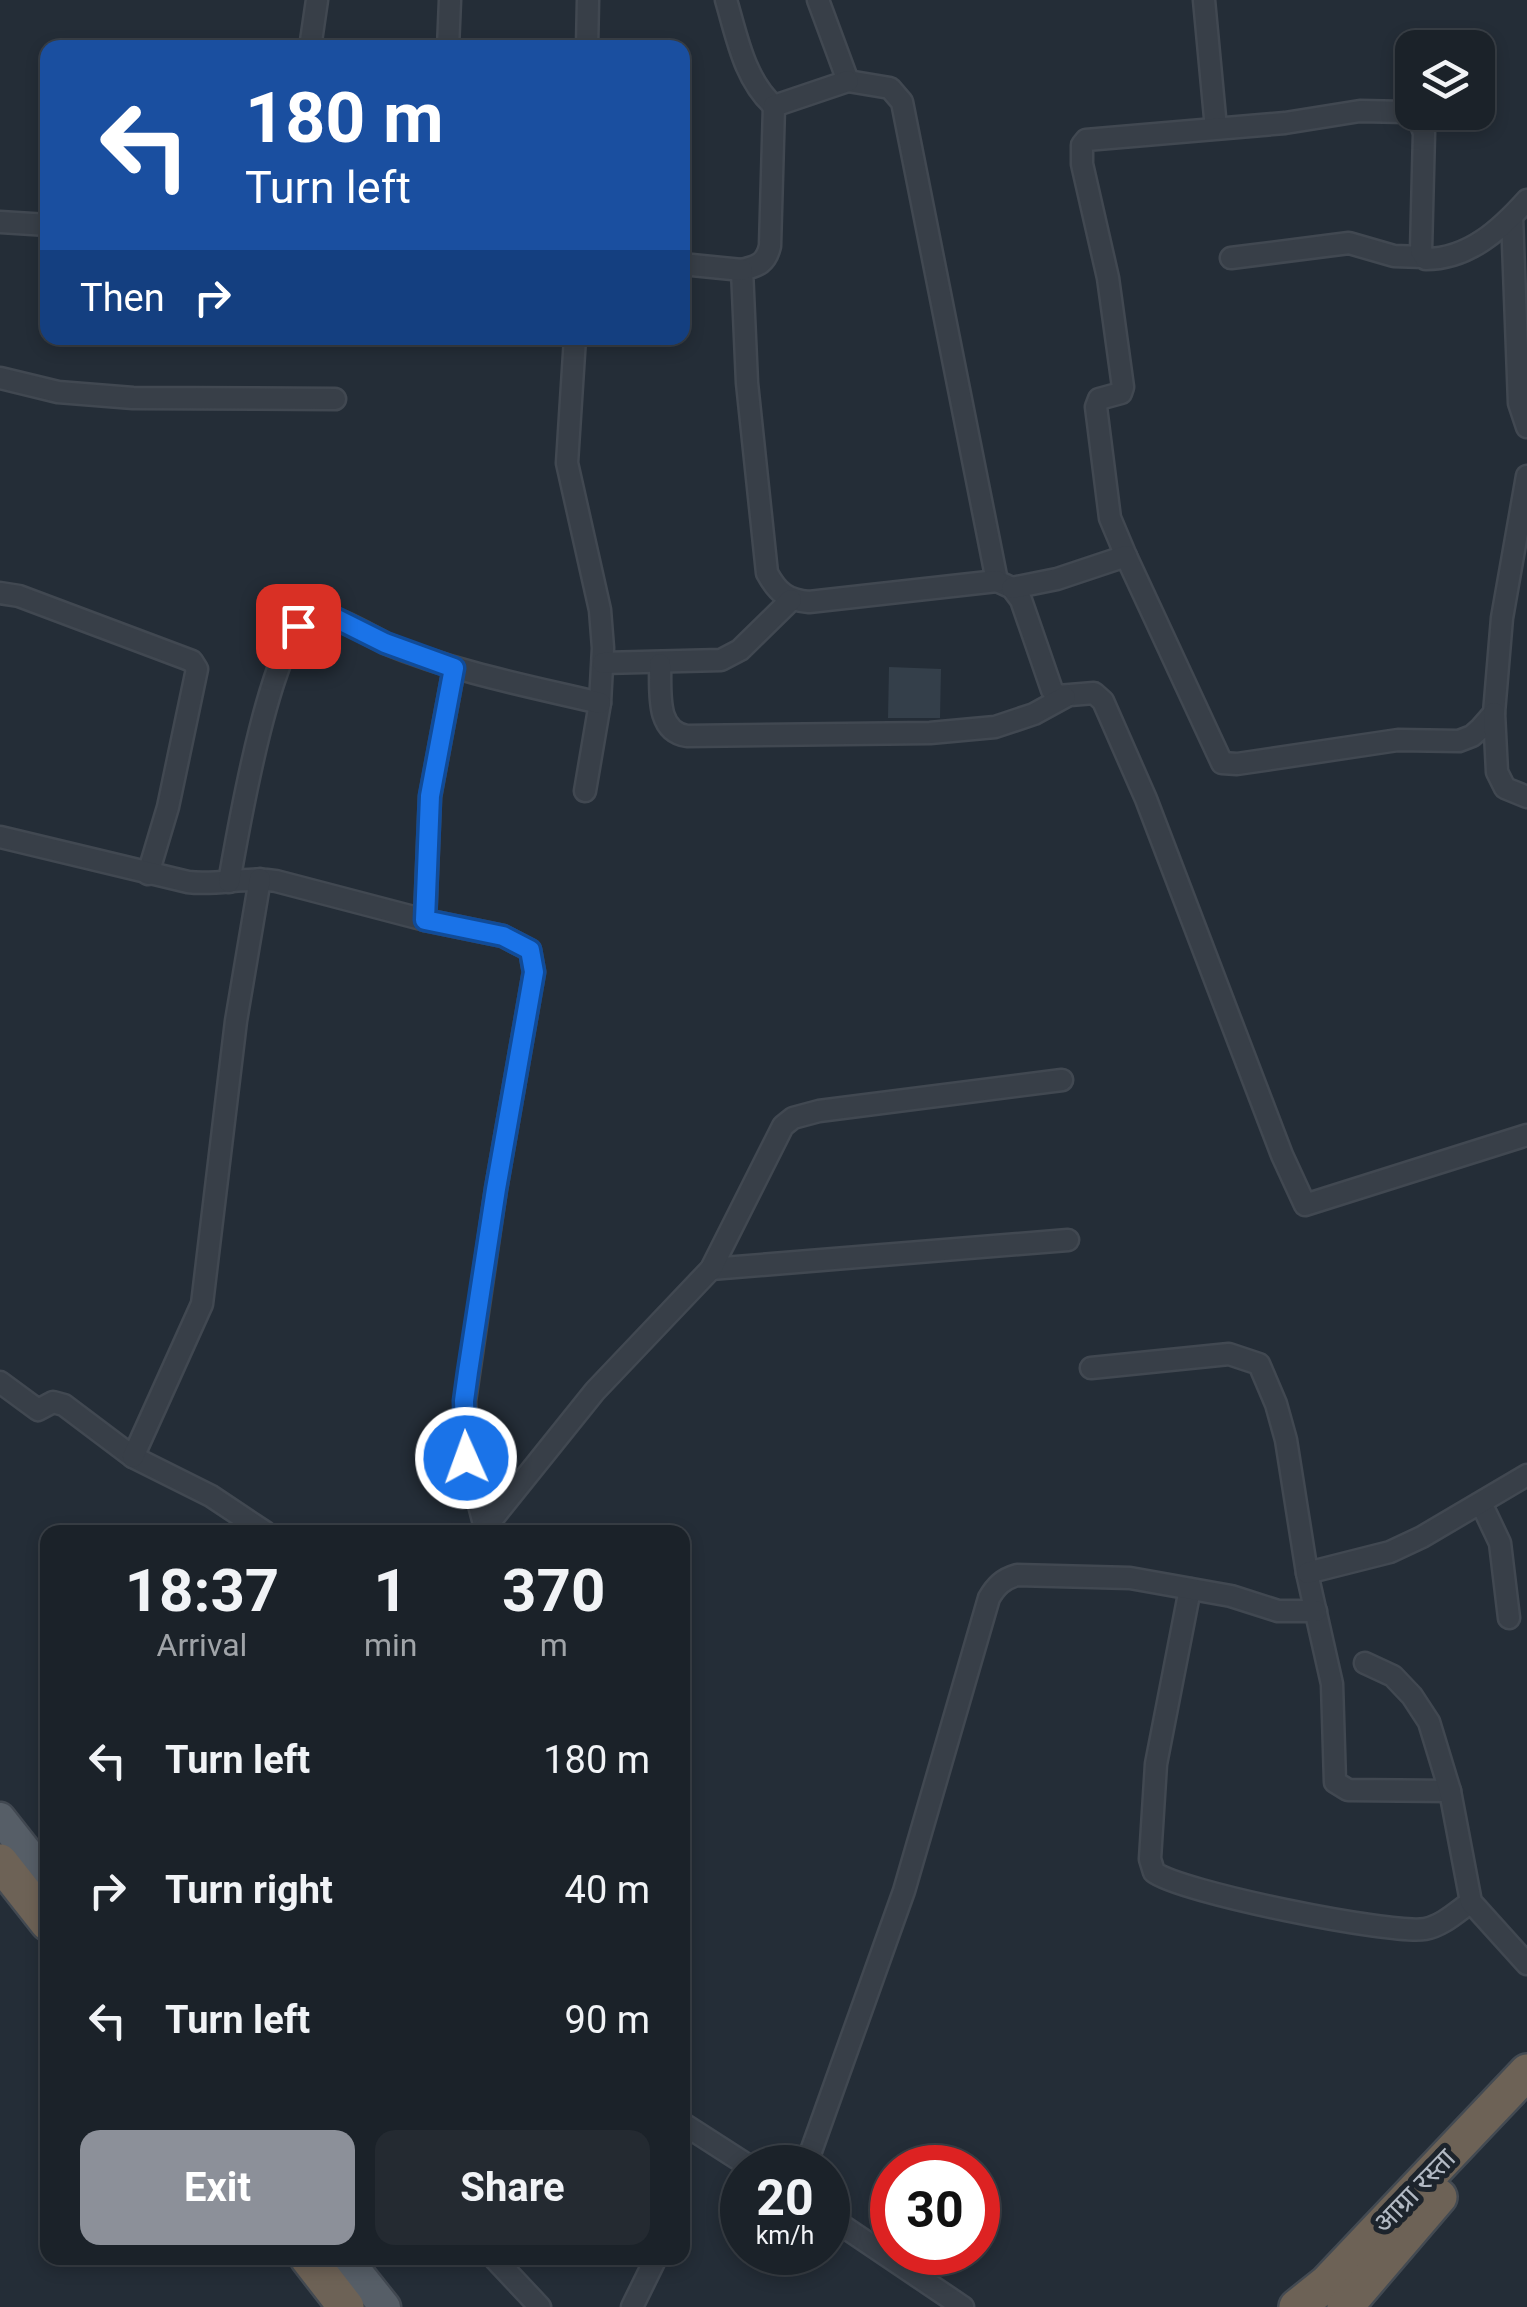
<!DOCTYPE html>
<html lang="en">
<head>
<meta charset="utf-8">
<style>
  :root { --surface:#1b2229; --page:#242a31; --text:#f1f3f6; --muted:#a0a4a8; --line:#393f46; --accent:#8c9099 }
  body { margin:0; font-family:Roboto,"Noto Sans Devanagari",sans-serif; background:var(--page); color:var(--text); height:100vh; display:flex; flex-direction:column; font-size:38px; white-space:nowrap }
  * { box-sizing:border-box; margin:0 }
  p { font-size:32px; color:var(--muted) }
  .icon { flex:none; width:55px; height:55px; fill:none; stroke:currentColor; stroke-width:2; stroke-linecap:round; stroke-linejoin:round }
  .map { position:relative; flex:1; overflow:hidden }
  .details { position:absolute; left:40px; top:1525px; width:650px; height:740px; display:flex; flex-direction:column; background:var(--surface); border-radius:20px; box-shadow:0 5px 15px #0003,0 0 0 2px var(--line) }
  .details>* { flex:none }
  .top-card { position:absolute; left:40px; top:40px; width:650px; height:305px; border-radius:20px; box-shadow:0 5px 15px #0003,0 0 0 2px var(--line); background:#1a4fa0; color:#fff; overflow:hidden }
  .buttons { position:absolute; left:1395px; top:30px; display:grid; gap:20px }
  .buttons a { display:grid; place-items:center; width:100px; height:100px; border-radius:20px; background:var(--surface); box-shadow:0 5px 15px #0003,0 0 0 2px var(--line); font-size:50px }
  .speed { position:absolute; left:720px; top:2145px; display:flex; gap:20px; font-size:50px; font-weight:700; text-align:center }
  .speed>* { display:grid; place-content:center; width:130px; height:130px; border-radius:50%; background:var(--surface); box-shadow:0 5px 15px #0003,0 0 0 2px var(--line); line-height:1 }
  .speed small { font-size:25px; font-weight:400 }
  .speed .limit { border:15px solid #d22; background:#fff; color:#111 }
  .pin { position:absolute; display:grid; place-items:center; width:85px; height:85px; color:#fff; margin:-42px; border-radius:20px; box-shadow:0 5px 15px #0006 }
  .me { position:absolute; width:110px; margin:-55px; rotate:358deg; stroke-linejoin:round; filter:drop-shadow(0 0 8px #0008) }
  .turn { display:flex; align-items:center; gap:35px; height:210px; padding:0 40px; font-size:45px }
  .turn .icon { width:130px; height:130px; stroke-width:2.5 }
  .turn b { display:block; font-size:70px; line-height:85px }
  .then { display:flex; align-items:center; height:95px; padding:0 40px; background:#0003; gap:20px; font-size:38px }
  .eta { display:flex; justify-content:space-evenly; align-items:center; height:170px; text-align:center }
  .eta b { font-size:60px; font-weight:700; line-height:70px }
  .button { display:flex; gap:20px; margin-top:auto; padding:20px 40px }
  .button a { flex:1; height:115px; border-radius:20px; background:var(--accent); color:#fff; font-size:40px; font-weight:700; line-height:115px; text-align:center }
  .button a+a { background:var(--page); color:var(--text) }
  ul { padding:0; list-style:none }
  li { display:flex; align-items:center; gap:30px; height:130px; padding:0 40px }
  li div { flex:1 }
  li b { display:block; font-size:38px }
  li em { font-style:normal }
  .map>svg:first-child { display:block }
  .building { fill:#343f4a }
  .lines { fill:none; stroke-linecap:round; stroke-linejoin:round }
  .street-casing { stroke:#414851; stroke-width:25 }
  .primary-casing { stroke:#414851; stroke-width:35 }
  .highway-casing { stroke:#434a52; stroke-width:40 }
  .street { stroke:#383f48; stroke-width:20 }
  .primary { stroke:#565e67; stroke-width:30 }
  .highway { stroke:#6d6256; stroke-width:35 }
  .route-casing { stroke:#114b97; stroke-width:25 }
  .route { stroke:#1a73e8; stroke-width:18 }
  .labels { text-anchor:middle; dominant-baseline:central; stroke-width:10; stroke-linejoin:round; paint-order:stroke }
  .street-label { font-size:28px; fill:#b3bac4; stroke:#1d242c }
</style>
</head>
<body>
<div class="map">
<svg width="1527" height="2307" viewBox="0 0 1527 2307">
  <rect width="100%" height="100%" fill="#242d37"/>
  <!-- building -->
  <path class="building" d="M889,667L941,669L940,718H888Z"/>
  <g class="lines">
    <!-- street casing -->
    <g class="street-casing">
      <g id="street">
        <path d="M726,0C737,37 744,79 774,106"/>
        <path d="M818,0L848,81L890,88L902,102L997,581L1012,588L1021,600L1052,690L1058,696L1094,693L1103,701L1146,799L1282,1155L1305,1205L1527,1135"/>
        <path d="M1204,0L1216,128"/>
        <path d="M310,48L317,0"/>
        <path d="M448,48L450,0"/>
        <path d="M587,48L588,0"/>
        <path d="M848,81L774,106L770,246C766,263 758,266 742,270L747,383L767,573C778,593 787,600 809,602L997,581"/>
        <path d="M1512,217L1519,403L1527,427"/>
        <path d="M0,222L48,225"/>
        <path d="M1231,258L1349,243L1394,256L1423,257"/>
        <path d="M682,264L742,270"/>
        <path d="M575,338L567,463L600,610L603,648L600,703L585,791"/>
        <path d="M0,378L58,392L133,398L335,399"/>
        <path d="M1126,556L1110,518L1096,407L1099,399L1121,393L1123,387L1108,278L1082,164V145L1086,140L1285,123L1360,111L1406,112L1419,119L1424,133L1421,251L1426,259C1469,259 1501,229 1527,200"/>
        <path d="M1012,588L1057,579L1126,556L1222,763L1237,764L1398,740L1459,741L1472,736L1480,729L1494,713L1502,618L1527,476"/>
        <path d="M0,593L19,596L192,661L197,669L168,807L148,874"/>
        <path d="M603,663L721,660L740,650L791,600"/>
        <path d="M660,664C661,691 655,731 687,736L930,733L995,727L1034,714L1065,697"/>
        <path d="M1494,713L1497,772L1505,788L1527,797"/>
        <path d="M0,837L188,882C218,886 246,876 276,881L425,920L503,936L530,950L534,972L496,1189L465,1401L467,1459L485,1528L481,1532"/>
        <path d="M229,882C237,837 271,633 310,616C328,609 370,636 387,644C455,672 528,686 600,703"/>
        <path d="M425,920L430,797L454,668"/>
        <path d="M711,1269L1068,1240"/>
        <path d="M1091,1368L1229,1354L1259,1364L1276,1404L1286,1440L1307,1573L1332,1684L1335,1782L1348,1790L1450,1791"/>
        <path d="M0,1382L38,1410L53,1402L64,1405L133,1457L211,1496L265,1532"/>
        <path d="M133,1457L202,1304L236,1021L260,879"/>
        <path d="M1481,1503L1500,1543L1509,1618"/>
        <path d="M485,1528L595,1391L711,1269L783,1126L793,1118L819,1111L1062,1080"/>
        <path d="M1307,1573L1390,1552L1422,1537L1527,1475"/>
        <path d="M1190,1589L1156,1764L1150,1859L1154,1872C1179,1892 1392,1935 1425,1929C1442,1926 1457,1912 1471,1902"/>
        <path d="M1365,1663L1393,1676L1412,1696L1429,1722L1450,1791L1471,1902L1527,1964"/>
        <path d="M682,2123L752,2168"/>
        <path d="M805,2168L904,1891L989,1598C996,1586 1003,1579 1017,1575L1130,1578L1231,1596L1278,1611H1316"/>
        <path d="M828,2216L963,2307"/>
        <path d="M494,2258L540,2307"/>
        <path d="M632,2307L656,2258"/>
      </g>
    </g>
    <!-- primary casing -->
    <g class="primary-casing">
      <g id="primary">
        <path d="M0,1818L48,1879"/>
        <path d="M346,2258L385,2307"/>
      </g>
    </g>
    <!-- highway casing -->
    <g class="highway-casing">
      <g id="highway">
        <path d="M0,1862L48,1923"/>
        <path d="M308,2258L346,2307"/>
        <path d="M1297,2307L1327,2283L1527,2072"/>
        <path d="M1345,2307L1439,2197"/>
      </g>
    </g>
    <!-- street -->
    <use href="#street" class="street"/>
    <!-- primary -->
    <use href="#primary" class="primary"/>
    <!-- highway -->
    <use href="#highway" class="highway"/>
  </g>
  <g class="lines">
    <!-- route casing -->
    <g class="route-casing">
      <path id="route" d="M298,626L308,617L318,615L335,618L385,643L454,668L430,796L425,920L503,936L530,950L534,972L496,1189L468,1372L464,1401L466,1458"/>
    </g>
    <!-- route -->
    <use href="#route" class="route"/>
  </g>
  <g class="labels">
    <!-- street labels -->
    <g class="street-label">
      <text transform="translate(1414 2191) rotate(-46)">आग्रा रस्ता</text>
    </g>
  </g>
</svg>
<div class="buttons">
<a><svg class="icon" aria-label="layers" viewBox="0 0 24 24"><path d="M12 4l9 5-9 5-9-5zM3 14l9 5 9-5"/></svg></a>
</div>
<div class="speed"><div>20<small>km/h</small></div><div class="limit">30</div></div>
<div class="pin" style="left:298px;top:626px;background:#d93025"><svg class="icon" aria-label="arrive" viewBox="0 0 24 24"><path d="M6 21V4h12l-3 4 3 4H6"/></svg></div>
<svg class="me" style="left:466px;top:1458px" viewBox="-20 -20 40 40"><circle r="17" fill="#1a73e8" stroke="#fff" stroke-width="3"/><path d="M0-11L8 9 0 5-8 9z" fill="#fff"/></svg>
<div class="top-card">
<div class="turn"><svg class="icon" aria-label="left" viewBox="0 0 24 24"><path d="M17 20v-9H6M10 6l-5 5 5 5"/></svg><div><b>180 m</b>Turn left</div></div>
<div class="then">Then<svg class="icon" aria-label="right" viewBox="0 0 24 24"><path d="M7 20v-9h11M14 6l5 5-5 5"/></svg></div>
</div>
<section class="details">
<div class="eta">
<div><b>18:37</b><p>Arrival</p></div>
<div><b>1</b><p>min</p></div>
<div><b>370</b><p>m</p></div>
</div>
<ul>
<li><svg class="icon" aria-label="left" viewBox="0 0 24 24"><path d="M17 20v-9H6M10 6l-5 5 5 5"/></svg><div><b>Turn left</b></div><em>180 m</em></li>
<li><svg class="icon" aria-label="right" viewBox="0 0 24 24"><path d="M7 20v-9h11M14 6l5 5-5 5"/></svg><div><b>Turn right</b></div><em>40 m</em></li>
<li><svg class="icon" aria-label="left" viewBox="0 0 24 24"><path d="M17 20v-9H6M10 6l-5 5 5 5"/></svg><div><b>Turn left</b></div><em>90 m</em></li>
</ul>
<div class="button"><a>Exit</a><a>Share</a></div>
</section>
</div>
</body>
</html>
